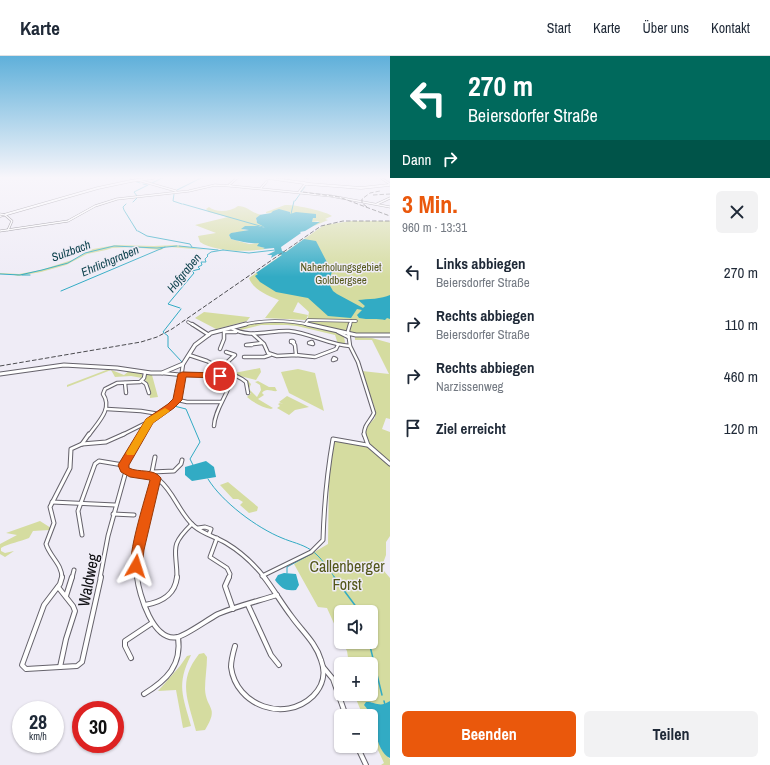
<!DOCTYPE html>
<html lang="de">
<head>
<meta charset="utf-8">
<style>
  :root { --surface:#fff; --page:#f2f2f3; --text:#1f2937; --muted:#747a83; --line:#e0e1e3; --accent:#ea580c }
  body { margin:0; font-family:"Archivo Narrow",sans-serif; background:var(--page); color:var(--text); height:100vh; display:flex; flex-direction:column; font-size:15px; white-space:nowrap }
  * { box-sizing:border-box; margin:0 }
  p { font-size:13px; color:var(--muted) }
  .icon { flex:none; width:22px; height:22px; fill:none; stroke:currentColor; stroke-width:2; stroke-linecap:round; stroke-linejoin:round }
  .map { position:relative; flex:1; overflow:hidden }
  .drawer { display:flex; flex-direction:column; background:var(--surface); width:380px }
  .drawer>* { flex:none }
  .top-card { background:#00695c; color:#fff; overflow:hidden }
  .buttons { position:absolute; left:334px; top:549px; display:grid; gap:8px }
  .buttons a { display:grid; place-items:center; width:44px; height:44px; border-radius:6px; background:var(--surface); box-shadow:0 1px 3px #0004; font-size:20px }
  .speed { position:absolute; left:12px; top:645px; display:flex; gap:8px; font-size:20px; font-weight:700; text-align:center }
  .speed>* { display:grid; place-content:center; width:52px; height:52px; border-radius:50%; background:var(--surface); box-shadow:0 1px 3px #0004; line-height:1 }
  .speed small { font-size:10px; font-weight:400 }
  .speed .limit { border:6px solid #d22; background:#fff; color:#111 }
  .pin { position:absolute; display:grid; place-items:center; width:34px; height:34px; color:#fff; margin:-17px; border:2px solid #fff; border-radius:50%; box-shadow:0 1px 4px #0007 }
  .me { position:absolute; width:44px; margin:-22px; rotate:6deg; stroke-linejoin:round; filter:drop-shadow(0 0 3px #0008) }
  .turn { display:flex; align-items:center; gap:14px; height:84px; padding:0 12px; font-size:18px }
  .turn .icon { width:52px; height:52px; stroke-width:2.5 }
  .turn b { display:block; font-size:28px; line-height:34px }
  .then { display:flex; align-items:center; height:38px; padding:0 12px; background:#0003; gap:8px; font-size:15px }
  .round { display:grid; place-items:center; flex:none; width:42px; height:42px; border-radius:6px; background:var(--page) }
  .headline { display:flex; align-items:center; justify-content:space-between; height:68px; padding:0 12px }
  h1 { font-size:24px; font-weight:800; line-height:30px; color:var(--accent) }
  .cta { display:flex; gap:8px; margin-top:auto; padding:8px 12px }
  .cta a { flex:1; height:46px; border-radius:6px; background:var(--accent); color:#fff; font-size:16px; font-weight:800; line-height:46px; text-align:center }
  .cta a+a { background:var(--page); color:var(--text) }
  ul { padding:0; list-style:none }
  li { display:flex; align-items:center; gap:12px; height:52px; padding:0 12px }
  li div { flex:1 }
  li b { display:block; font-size:15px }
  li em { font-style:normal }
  header { display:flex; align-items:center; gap:24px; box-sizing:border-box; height:56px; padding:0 20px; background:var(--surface); border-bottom:1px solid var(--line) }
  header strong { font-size:19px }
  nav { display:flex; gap:22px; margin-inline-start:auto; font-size:14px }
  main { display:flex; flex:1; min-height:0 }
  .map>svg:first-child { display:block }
  .green { fill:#d5dca0 }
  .water { fill:#32abc4 }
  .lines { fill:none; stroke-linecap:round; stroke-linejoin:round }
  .stream-far1 { stroke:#32abc4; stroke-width:1 }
  .stream { stroke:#32abc4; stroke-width:1.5 }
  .minor-far4-casing { stroke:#65626b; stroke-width:2.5 }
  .minor-far3-casing { stroke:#65626b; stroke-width:3.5 }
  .minor-far2-casing { stroke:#65626b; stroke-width:4.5 }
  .minor-far1-casing { stroke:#65626b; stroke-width:5 }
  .minor-casing { stroke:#65626b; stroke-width:6 }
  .tertiary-far1-casing { stroke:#65626b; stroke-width:3.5 }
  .tertiary-casing { stroke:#65626b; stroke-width:5 }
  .secondary-casing { stroke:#65626b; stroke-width:3 }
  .minor-far4 { stroke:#fff; stroke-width:1.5 }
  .minor-far3 { stroke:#fff; stroke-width:2 }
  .minor-far2 { stroke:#fff; stroke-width:2.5 }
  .minor-far1 { stroke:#fff; stroke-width:3 }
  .minor { stroke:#fff; stroke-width:4 }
  .tertiary-far1 { stroke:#fff; stroke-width:2 }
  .tertiary { stroke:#fff; stroke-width:3 }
  .secondary { stroke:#fff; stroke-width:2 }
  .rail { stroke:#4b4b4f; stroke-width:1; stroke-dasharray:4.5 2; stroke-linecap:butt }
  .minor-bridge-casing { stroke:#65626b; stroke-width:2.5; stroke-linecap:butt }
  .secondary-bridge-casing { stroke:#65626b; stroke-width:3; stroke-linecap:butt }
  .minor-bridge { stroke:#fff; stroke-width:1.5 }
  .secondary-bridge { stroke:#fff; stroke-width:2 }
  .route { fill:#ea580c; stroke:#983908 }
  .slow { fill:#f59e0b }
  .labels { text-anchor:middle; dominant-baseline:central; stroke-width:3; stroke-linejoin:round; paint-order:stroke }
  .far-park-label { font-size:11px; fill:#53571a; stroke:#efecf6 }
  .far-water-label { font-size:12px; font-style:italic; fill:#093f4a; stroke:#efecf6 }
  .near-park-label { font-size:16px; fill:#53571a; stroke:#efecf6 }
  .near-street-label { font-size:16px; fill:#0d0d10; stroke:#efecf6 }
</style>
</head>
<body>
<header>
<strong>Karte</strong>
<nav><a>Start</a><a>Karte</a><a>Über uns</a><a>Kontakt</a></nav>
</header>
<main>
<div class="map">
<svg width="390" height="709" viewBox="0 0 390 709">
  <rect width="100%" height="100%" fill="#efecf6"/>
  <!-- green -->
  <g class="green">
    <path d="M285,149C293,148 326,155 332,160L325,163L328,164L314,170L319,165L312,166L313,162H316V158H290V156C278,154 277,157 266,157V156Z"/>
    <path d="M238,150C247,150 252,157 261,159L256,162V165L267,172C257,169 251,171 242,174L249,175L232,177L229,179L231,183L249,188L259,187L260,188L258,190L265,192V193C248,196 214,196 200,186L198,180L216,177L195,169L228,161L209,156L206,153L209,151C216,157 230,156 238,150Z"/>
    <path d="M351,165H390V278C359,280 337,274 307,267L309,256L298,246L293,256L308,259L306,264L265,262L279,244L281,245C269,240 253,234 249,222L324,169Z"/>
    <path d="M116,189L154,190L175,189L206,194L170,191H165L161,194L131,191L112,192L106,194L87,198L66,209L41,216L18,220L10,218H0V217L19,218L41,214L75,203L93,193Z"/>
    <path d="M204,256L248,261H250L247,265L213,274L216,273L195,262Z"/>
    <path d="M280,266C291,266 332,272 341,278C345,281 345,285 345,289L338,288L335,279L297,270L287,269H261L237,275C247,265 267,266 280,266Z"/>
    <path d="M355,281L372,282L390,287V363L386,362L382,373L390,376V480L386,486V499L382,510L384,515L390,522V645C383,650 378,650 371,646L368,652L370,660H363L354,638H371V608H349L347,595L342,586H371V556H341V583L327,552L318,551L294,508L328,488L329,419L333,385L367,388C364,375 366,371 375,362V353L362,315L389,318L372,284H355Z"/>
    <path d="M260,312L261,316L256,324L236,319L234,317Z"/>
    <path d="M109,313L124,319L129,315L142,318V322L131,320L115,321L111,314L67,331V329Z"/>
    <path d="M298,313L315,317L324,355L289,337L281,316Z"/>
    <path d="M146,318L152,319L158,341L150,342L149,329L145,324Z"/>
    <path d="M243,322L249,325V326L251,328L249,333L257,341L261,334L260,329L255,326L258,325L269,331H275L277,335C272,336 266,331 262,337L264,339L258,343L273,352L271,353C262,351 254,347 247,341L251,337L249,336L247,327Z"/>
    <path d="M287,340L309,351L295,354L289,359L277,352L280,350L278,348L280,347L283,348L279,346Z"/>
    <path d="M228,426L258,451L257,455L249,457L240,449L243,446L238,443H233L220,429Z"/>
    <path d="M40,465L51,472L49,474L33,475L29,482C20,486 9,487 1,492V495L5,497L14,495L5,501L0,498V488L17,479L6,477Z"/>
    <path d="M204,597L207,601C207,612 205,622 205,633C206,654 220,650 205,674L196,675C188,643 177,626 199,598Z"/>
    <path d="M191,599C176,629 183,640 191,670L183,672L176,634L158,635L180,610L187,600Z"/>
    <path d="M371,663L382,694L390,703V709H381L384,707L371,679Z"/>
  </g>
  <!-- water -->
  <g class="water">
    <path d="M279,153L290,156V158L296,156L316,158V162H313L312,166H320L305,175L300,176L301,177L281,191L282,195L286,196L304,183L316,185L332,216L328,226L333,235L337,238L363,252L365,250L358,244C368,243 382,243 390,239V263L387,262L385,264C378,262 368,264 359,262L357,259L362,254L357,253L351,262L328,260L308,242L276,236L260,226L255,220L258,218L256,217L282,199L278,198L271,202L272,199H267L275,195L274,192L263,193L265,192L257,190L259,187C248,188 240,185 231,183L229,179L231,177L249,174L241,173L245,170H258L266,172L257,167L256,162L260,159H259L271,157L273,155Z"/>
    <path d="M206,405L214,411L216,421L192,425L185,419V411Z"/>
    <path d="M284,517L296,518L299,529L296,534C285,535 282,533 275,524L278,519Z"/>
    <path d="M390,645V702C374,695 376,661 364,649L366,646C377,646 379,652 390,645Z"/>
  </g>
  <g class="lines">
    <!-- stream-far1 -->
    <g class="stream-far1">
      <path d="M306,122L308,123"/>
      <path d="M134,125L140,127"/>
      <path d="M152,127L162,122"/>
      <path d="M143,128L147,129"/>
      <path d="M177,134L201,122"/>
      <path d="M301,136L305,131"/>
      <path d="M174,138L173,145L182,148"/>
      <path d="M137,140L134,136L148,129"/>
      <path d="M295,145L300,138"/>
      <path d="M133,146L137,142"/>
      <path d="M126,148L123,151L124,154L137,175"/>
      <path d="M183,148L267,172"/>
      <path d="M291,158L294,145"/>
      <path d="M138,175L147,180L190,188L192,191"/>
      <path d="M179,190L218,194"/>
      <path d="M223,194L249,197L275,194"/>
      <path d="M0,218L20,219L42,214L68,207L85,197L114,190L157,192L177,190"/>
      <path d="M22,219H30"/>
      <path d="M61,235L165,191"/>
      <path d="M180,252L168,248L194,217L192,215L200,213L198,211L202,209L201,206H206L205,203L208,200L207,199L211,196L223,194"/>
      <path d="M181,253L163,276L168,280V291L182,306"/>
      <path d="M174,350L186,353L200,386L190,403L193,409"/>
      <path d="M208,423C222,446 257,472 282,482C291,486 302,488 311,494C321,501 328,512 335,522"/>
      <path d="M287,517V511L313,497"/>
    </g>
    <!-- stream -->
    <g class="stream">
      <path d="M334,521L360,556"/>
      <path d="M369,586L382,639"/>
      <path d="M384,645L385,649"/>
    </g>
    <!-- minor-far4 casing -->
    <g class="minor-far4-casing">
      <g id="minor-far4">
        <path d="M131,122L176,135"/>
        <path d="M381,122L390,128"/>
        <path d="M231,130L331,140L390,151"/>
        <path d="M261,132L267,125"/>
        <path d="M299,136L305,128"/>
        <path d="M377,148L390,142"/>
        <path d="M5,159L12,165L8,174"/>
        <path d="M0,175L68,165L95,150L117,143L189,135L215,129L231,130L229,129L237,122"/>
      </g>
    </g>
    <!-- minor-far3 casing -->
    <g class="minor-far3-casing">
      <g id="minor-far3">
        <path d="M188,266L193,269"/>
        <path d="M305,268L308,264L356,265"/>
        <path d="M350,269L351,265"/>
      </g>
    </g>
    <!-- minor-far2 casing -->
    <g class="minor-far2-casing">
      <g id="minor-far2">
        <path d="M192,268L209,279"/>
        <path d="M350,268L348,275L350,290L358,306L374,357C370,366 364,368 364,379"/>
        <path d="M231,272C250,283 269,274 289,275C310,277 329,289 350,290"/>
        <path d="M338,276L348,281"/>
        <path d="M253,278L264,288L268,297L277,300L296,299L315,301L336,293L338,289"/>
        <path d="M291,285H293L294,286H291Z"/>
        <path d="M312,286L313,288L309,287Z"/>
        <path d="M293,287L295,289L296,299"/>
        <path d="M252,289H246L262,287"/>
        <path d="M220,293L224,283V276H236"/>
        <path d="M189,299L207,305L242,323L246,326L248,337"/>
        <path d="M244,301H264L270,299"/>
        <path d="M334,302L336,303L333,304Z"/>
        <path d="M222,311L235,299L226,296"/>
        <path d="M162,317L182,319"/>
        <path d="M182,318L232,320"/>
        <path d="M142,325L146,328L149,337"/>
        <path d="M125,327L126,337"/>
        <path d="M178,344L187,346H221"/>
        <path d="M107,353L141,355L159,358"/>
        <path d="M214,370C215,351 230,338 232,319"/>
        <path d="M89,379C98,366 113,353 103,338L105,333L117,327L140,326L144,322L145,317"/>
        <path d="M122,379L150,365"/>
        <path d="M142,379L150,365L178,344L183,308"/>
      </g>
    </g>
    <!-- minor-far1 casing -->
    <g class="minor-far1-casing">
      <g id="minor-far1">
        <path d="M142,378L123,409L124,413C134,422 149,417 159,424C174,436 179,457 194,470C203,478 216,481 226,487C241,496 254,508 265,522"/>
        <path d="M364,378L368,389L390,408"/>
        <path d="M82,388L89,378"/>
        <path d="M152,416L155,401"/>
        <path d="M148,419L152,416L174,415L181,408L182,404"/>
        <path d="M52,446L115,449"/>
        <path d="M113,458L134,459"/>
        <path d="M198,472L205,471L211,473L209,478"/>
        <path d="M82,479L78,455L95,408L99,405L123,409"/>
        <path d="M217,482L210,501L227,512L230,518L229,522"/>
        <path d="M262,520L311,496L323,484C324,450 327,417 333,383L367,389"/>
        <path d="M62,522C62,508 50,501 46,488L54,467L50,451L70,412L71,393L82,388L106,386L124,378"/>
        <path d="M72,522L74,514"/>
        <path d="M100,522L108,480L126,415"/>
        <path d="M137,522C134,489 148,454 156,422"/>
        <path d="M177,522C177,493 168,491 192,468"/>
      </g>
    </g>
    <!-- minor casing -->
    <g class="minor-casing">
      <g id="minor">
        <path d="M62,521L60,528L44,549L22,609L26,613L77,610L82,606L101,521"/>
        <path d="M137,521C139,538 153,587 178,581C188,578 207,564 218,558C237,550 258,545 277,539"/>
        <path d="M229,521L225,530L233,553"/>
        <path d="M58,531L73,550L75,555L66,583L60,611"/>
        <path d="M66,540L72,521"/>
        <path d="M145,549C162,546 175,539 177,521"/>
        <path d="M248,549L271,599L279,609"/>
        <path d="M235,590C233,597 231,604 231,611C236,650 285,667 313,640C323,630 326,617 321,604C316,587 302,575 292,561C282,548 274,534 264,521"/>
        <path d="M131,602L125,590V585L152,567"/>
        <path d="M323,611L333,623L346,660"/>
        <path d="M144,638C167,624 182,609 178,581"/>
        <path d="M357,690L366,709"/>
      </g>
    </g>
    <!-- tertiary-far1 casing -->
    <g class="tertiary-far1-casing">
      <path id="tertiary-far1" d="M242,269C266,263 287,264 311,269"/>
    </g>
    <!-- tertiary casing -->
    <g class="tertiary-casing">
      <g id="tertiary">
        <path d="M307,268L356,279H390"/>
        <path d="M0,318L64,309L117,312L151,317H162L183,308L195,289L211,277L246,268"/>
      </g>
    </g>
    <!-- secondary casing -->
    <g class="secondary-casing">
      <g id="secondary">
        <path d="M268,122L304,127"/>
        <path d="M138,124L153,122"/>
        <path d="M304,127L309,128H305Z"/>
        <path d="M309,128L361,132L389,129"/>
        <path d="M0,160L98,132L131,125"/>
      </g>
    </g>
    <!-- minor-far4 -->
    <use href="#minor-far4" class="minor-far4"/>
    <!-- minor-far3 -->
    <use href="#minor-far3" class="minor-far3"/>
    <!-- minor-far2 -->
    <use href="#minor-far2" class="minor-far2"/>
    <!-- minor-far1 -->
    <use href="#minor-far1" class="minor-far1"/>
    <!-- minor -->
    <use href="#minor" class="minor"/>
    <!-- tertiary-far1 -->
    <use href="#tertiary-far1" class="tertiary-far1"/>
    <!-- tertiary -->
    <use href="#tertiary" class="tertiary"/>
    <!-- secondary -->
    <use href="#secondary" class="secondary"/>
    <!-- rail -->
    <g class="rail">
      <path d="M303,136L339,141L390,160"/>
      <path d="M373,139L390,138"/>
      <path d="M367,151L362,147V143L370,137L380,135"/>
      <path d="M0,310L141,286L157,281L172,273L321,170L343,165H390"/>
    </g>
    <!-- minor-bridge casing -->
    <g class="minor-bridge-casing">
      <path id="minor-bridge" d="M0,158L5,159"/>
    </g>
    <!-- secondary-bridge casing -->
    <g class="secondary-bridge-casing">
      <path id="secondary-bridge" d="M131,125L138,124"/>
    </g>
    <!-- minor-bridge -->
    <use href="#minor-bridge" class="minor-bridge"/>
    <!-- secondary-bridge -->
    <use href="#secondary-bridge" class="secondary-bridge"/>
  </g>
  <!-- sky -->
  <linearGradient id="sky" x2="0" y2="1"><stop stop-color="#5fb0da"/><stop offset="0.55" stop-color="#f8f6fb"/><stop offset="1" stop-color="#f8f6fb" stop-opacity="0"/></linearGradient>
  <rect width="390" height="221" fill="url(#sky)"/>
  <!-- route -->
  <path class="route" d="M182,316L220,317L224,320L220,322L186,321L182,344L174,352L153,367L129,409V412C139,417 154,412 161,422L144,494L142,510L141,513L136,515L132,513C126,501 146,440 150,424L130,421L121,416L118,409L146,363L168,348L173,343L178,318Z"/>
  <!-- slow -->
  <path class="slow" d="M165,352L170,355L153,367L134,399H127L126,397L146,363Z"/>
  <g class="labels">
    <!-- far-park labels -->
    <g class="far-park-label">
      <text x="341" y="211">Naherholungsgebiet<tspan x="341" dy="13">Goldbergsee</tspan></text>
    </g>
    <!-- far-water labels -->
    <g class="far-water-label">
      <text transform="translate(71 195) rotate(-20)">Sulzbach</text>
      <text transform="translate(110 205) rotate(-23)">Ehrlichgraben</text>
      <text transform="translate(184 217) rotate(-51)">Hofgraben</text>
    </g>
    <!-- near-park labels -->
    <g class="near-park-label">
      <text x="347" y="510">Callenberger<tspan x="347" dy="18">Forst</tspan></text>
    </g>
    <!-- near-street labels -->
    <g class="near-street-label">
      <text transform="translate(88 524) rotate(-79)">Waldweg</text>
    </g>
  </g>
</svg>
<div class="buttons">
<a><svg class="icon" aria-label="sound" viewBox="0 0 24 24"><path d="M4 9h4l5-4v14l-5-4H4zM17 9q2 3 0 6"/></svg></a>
<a>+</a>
<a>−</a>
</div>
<div class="speed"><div>28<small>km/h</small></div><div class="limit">30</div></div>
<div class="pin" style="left:220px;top:320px;background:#d93025"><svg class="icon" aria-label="arrive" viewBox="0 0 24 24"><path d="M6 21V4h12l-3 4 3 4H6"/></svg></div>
<svg class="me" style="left:136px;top:510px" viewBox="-20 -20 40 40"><path d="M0-17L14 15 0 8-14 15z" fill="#ea580c" stroke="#fff" stroke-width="4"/></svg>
</div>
<section class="drawer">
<div class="top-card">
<div class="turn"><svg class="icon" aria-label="left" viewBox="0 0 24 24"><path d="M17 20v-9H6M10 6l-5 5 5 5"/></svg><div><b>270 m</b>Beiersdorfer Straße</div></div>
<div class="then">Dann<svg class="icon" aria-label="right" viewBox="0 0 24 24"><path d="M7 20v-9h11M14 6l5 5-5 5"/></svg></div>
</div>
<div class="headline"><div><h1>3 Min.</h1><p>960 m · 13:31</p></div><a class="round"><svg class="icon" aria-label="close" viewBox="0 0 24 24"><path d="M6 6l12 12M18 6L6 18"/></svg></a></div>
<ul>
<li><svg class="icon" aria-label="left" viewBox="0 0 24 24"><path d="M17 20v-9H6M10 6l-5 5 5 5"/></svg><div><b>Links abbiegen</b><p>Beiersdorfer Straße</p></div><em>270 m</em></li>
<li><svg class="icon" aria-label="right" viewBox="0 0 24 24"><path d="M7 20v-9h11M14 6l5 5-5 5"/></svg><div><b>Rechts abbiegen</b><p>Beiersdorfer Straße</p></div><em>110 m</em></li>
<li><svg class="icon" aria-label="right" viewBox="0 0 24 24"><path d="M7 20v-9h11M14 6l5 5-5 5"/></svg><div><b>Rechts abbiegen</b><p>Narzissenweg</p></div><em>460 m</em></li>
<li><svg class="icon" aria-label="arrive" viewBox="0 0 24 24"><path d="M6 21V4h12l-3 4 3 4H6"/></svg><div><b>Ziel erreicht</b></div><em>120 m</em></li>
</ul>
<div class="cta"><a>Beenden</a><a>Teilen</a></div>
</section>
</main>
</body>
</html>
